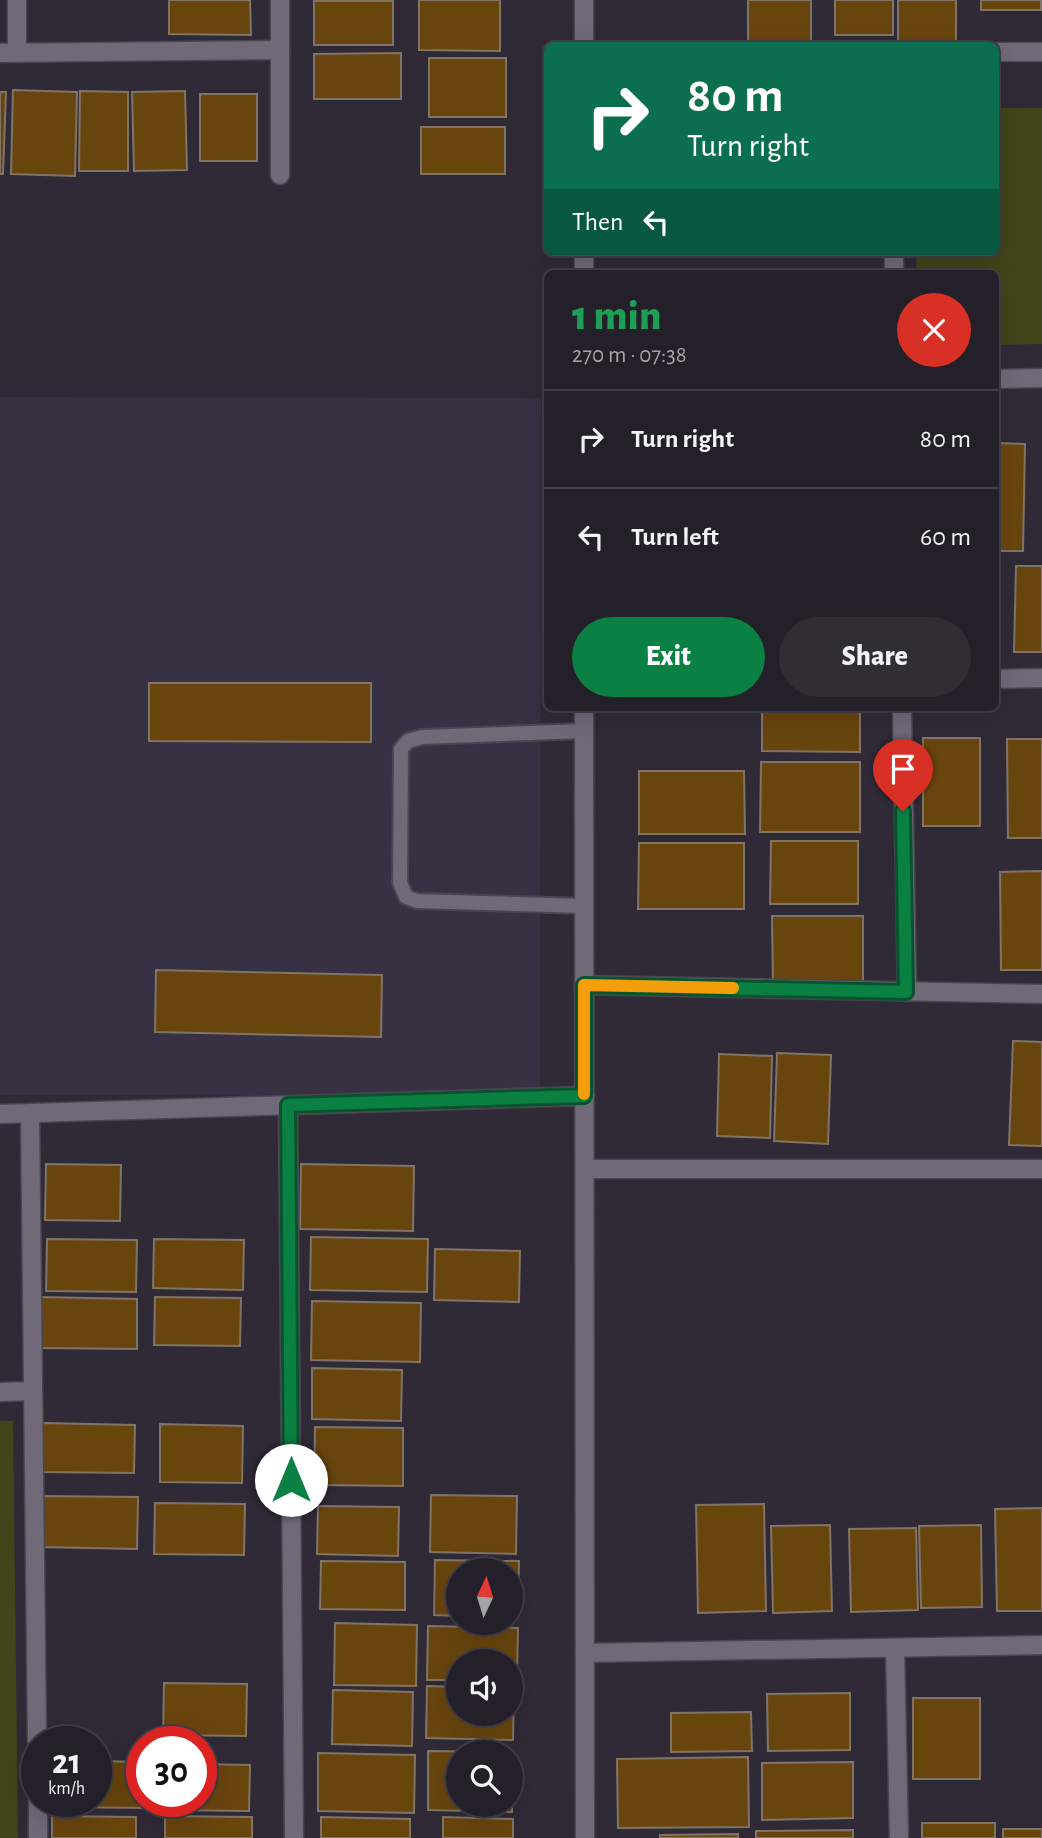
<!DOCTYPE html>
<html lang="en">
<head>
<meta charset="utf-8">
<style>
  :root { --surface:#242029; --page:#302d35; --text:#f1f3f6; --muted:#a3a3a8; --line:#413e46; --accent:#0b8043 }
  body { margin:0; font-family:"Alegreya Sans",sans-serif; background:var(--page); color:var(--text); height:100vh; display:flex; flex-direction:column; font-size:26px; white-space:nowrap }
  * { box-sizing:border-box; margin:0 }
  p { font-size:23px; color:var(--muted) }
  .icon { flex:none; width:38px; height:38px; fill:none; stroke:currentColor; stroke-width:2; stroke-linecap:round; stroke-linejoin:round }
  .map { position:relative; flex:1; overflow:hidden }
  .drawer { position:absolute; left:544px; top:270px; width:455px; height:441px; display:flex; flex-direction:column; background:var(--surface); border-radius:10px; box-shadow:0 7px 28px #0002,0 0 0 2px var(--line) }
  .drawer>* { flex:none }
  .guide { position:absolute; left:544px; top:42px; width:455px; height:214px; border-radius:10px; box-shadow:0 7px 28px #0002,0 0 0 2px var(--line); background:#0b6e4f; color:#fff; overflow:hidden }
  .needle { width:46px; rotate:4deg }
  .controls { position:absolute; left:446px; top:1558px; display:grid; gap:14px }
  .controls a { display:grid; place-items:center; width:77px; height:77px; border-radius:50%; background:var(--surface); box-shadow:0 7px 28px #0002,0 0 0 2px var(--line); font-size:35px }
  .speed { position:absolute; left:21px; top:1726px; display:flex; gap:14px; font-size:35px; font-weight:700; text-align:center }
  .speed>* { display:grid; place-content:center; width:91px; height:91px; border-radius:50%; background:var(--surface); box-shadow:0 7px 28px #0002,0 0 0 2px var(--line); line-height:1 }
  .speed small { font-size:18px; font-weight:400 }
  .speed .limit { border:10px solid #d22; background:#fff; color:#111 }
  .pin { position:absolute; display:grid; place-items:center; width:60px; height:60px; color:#fff; margin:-72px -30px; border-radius:50% 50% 50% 0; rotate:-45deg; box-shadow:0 0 7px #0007 }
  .pin .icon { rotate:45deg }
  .me { position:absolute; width:77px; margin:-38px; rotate:0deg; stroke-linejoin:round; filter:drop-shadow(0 0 5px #0008) }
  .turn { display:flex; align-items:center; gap:24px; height:147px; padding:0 28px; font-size:32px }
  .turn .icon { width:91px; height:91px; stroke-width:2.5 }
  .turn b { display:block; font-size:49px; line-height:60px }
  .then { display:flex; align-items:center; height:66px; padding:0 28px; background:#0003; gap:14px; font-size:26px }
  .round { display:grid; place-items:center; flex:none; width:74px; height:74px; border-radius:37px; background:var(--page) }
  .overview { display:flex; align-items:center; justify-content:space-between; height:119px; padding:0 28px }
  h1 { font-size:42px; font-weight:800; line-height:52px; color:#1e9e55 }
  .button { display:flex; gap:14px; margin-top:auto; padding:14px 28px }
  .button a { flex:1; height:80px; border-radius:42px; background:var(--accent); color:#fff; font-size:28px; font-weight:800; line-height:80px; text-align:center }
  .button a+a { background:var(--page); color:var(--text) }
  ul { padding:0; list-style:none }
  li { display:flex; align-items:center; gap:21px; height:98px; padding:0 28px; border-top:2px solid var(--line) }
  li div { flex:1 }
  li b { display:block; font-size:26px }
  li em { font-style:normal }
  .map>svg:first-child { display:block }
  .built { fill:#383043 }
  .green { fill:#414519 }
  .building { fill:#69450e; stroke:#807467; stroke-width:2; fill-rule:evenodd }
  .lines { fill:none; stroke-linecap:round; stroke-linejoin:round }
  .service-casing { stroke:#4b4550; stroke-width:18 }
  .minor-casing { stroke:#4b4550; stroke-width:21 }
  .service { stroke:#6f6978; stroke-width:14 }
  .minor { stroke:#6f6978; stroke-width:18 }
  .route-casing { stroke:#07532c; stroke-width:18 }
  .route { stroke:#0b8043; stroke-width:12 }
  .slow { stroke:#f59e0b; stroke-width:12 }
</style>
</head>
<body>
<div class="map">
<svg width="1042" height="1838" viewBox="0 0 1042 1838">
  <rect width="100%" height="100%" fill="#302a37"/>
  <!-- built -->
  <path class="built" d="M0,397L541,398L540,1096L0,1095Z"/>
  <!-- green -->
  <g class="green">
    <path d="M996,108H1042V344L996,345V273H916L917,252H996Z"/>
    <path d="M0,1421H13L18,1838H0Z"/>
  </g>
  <!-- building -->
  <g class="building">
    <path d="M169,0H250L251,35L169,34Z"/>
    <path d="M419,0H500V51L419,50Z"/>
    <rect x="748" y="0" width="63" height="43"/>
    <rect x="835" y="0" width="58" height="35"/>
    <rect x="898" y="0" width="58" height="46"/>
    <rect x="981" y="0" width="60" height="10"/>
    <rect x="314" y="1" width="79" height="44"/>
    <path d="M401,53V99H314V54Z"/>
    <rect x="429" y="58" width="77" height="59"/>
    <path d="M13,90L77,92L75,176L11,174Z"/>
    <path d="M80,91L128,92V171H79Z"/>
    <path d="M185,91L187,170L134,171L132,92Z"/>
    <path d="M0,92H6L3,174H0Z"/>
    <rect x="200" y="94" width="57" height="67"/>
    <rect x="421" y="127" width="84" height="47"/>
    <path d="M996,443L1025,444L1023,551H996Z"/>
    <path d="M1016,566H1042V652H1014Z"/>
    <path d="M996,567H1000L999,669H996Z"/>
    <path d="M149,683H371V742L149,741Z"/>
    <path d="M762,707H860V752L762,751Z"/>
    <rect x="923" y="738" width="57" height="88"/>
    <path d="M1007,739H1042V838H1008Z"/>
    <path d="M761,762H860V832H760Z"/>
    <path d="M639,771H744L745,834H639Z"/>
    <path d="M771,841H858V904H770Z"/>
    <path d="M639,843H744V909H638Z"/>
    <path d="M1042,871V970H1001L1000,872Z"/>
    <path d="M772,916H863V987H773Z"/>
    <path d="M156,970L382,975L381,1037L155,1032Z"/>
    <path d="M1013,1041L1042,1042V1146L1009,1145Z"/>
    <path d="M777,1053L831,1055L828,1144L774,1141Z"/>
    <path d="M719,1054L772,1056L770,1138L717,1136Z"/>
    <path d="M46,1164L121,1165L120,1221L45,1220Z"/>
    <path d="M301,1164L414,1166L413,1231L300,1229Z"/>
    <path d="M311,1237L428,1239L427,1292L310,1290Z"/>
    <path d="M47,1239L137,1240L136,1292L46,1291Z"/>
    <path d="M154,1239L244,1240L243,1290L153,1288Z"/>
    <path d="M435,1249L520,1251L519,1302L434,1300Z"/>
    <path d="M40,1297L137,1299V1349L39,1348Z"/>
    <path d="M155,1297L241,1298L240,1346L154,1345Z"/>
    <path d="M312,1301L421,1303L420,1362L311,1360Z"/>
    <path d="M312,1368L402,1370L401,1421L312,1419Z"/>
    <path d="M43,1423L135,1425L134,1473L42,1472Z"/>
    <path d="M160,1424L243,1426L242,1483L160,1482Z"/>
    <path d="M315,1427L403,1428V1486L314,1485Z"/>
    <path d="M431,1495L517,1496L516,1554L430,1552Z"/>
    <path d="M41,1496L138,1497L137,1549L40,1547Z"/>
    <path d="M155,1503L245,1504L244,1555L154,1554Z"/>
    <path d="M764,1504L766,1611L698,1613L696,1505Z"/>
    <path d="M318,1506L399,1507L398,1556L317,1554Z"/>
    <path d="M1042,1508V1611H997L995,1509Z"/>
    <path d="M830,1525L832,1611L773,1613L771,1526Z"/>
    <path d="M981,1525L982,1607L921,1608L919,1526Z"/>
    <path d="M916,1528L918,1610L851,1612L849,1529Z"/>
    <path d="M435,1560L519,1561L518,1617H511V1570H458V1616L434,1615Z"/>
    <path d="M321,1561L405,1562V1610L320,1609Z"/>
    <path d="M335,1623L417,1625L416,1686L334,1685Z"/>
    <path d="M428,1626L518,1628L517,1681H511V1661H458V1680H427Z"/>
    <path d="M164,1683L247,1684L246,1736L163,1735Z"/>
    <path d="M427,1686L458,1687V1713H511V1687H514L513,1740L426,1738Z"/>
    <path d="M333,1690L413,1692L412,1746L332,1744Z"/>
    <path d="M850,1693V1750L768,1751L767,1694Z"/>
    <rect x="913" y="1698" width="67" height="81"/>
    <path d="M751,1712L752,1751L671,1752V1713Z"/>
    <path d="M428,1751L513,1752L512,1812L428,1810ZM458,1752H511V1804H458Z"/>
    <path d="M318,1753L415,1755L414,1813L318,1811Z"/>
    <path d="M748,1757L749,1827L618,1828L617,1759Z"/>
    <path d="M96,1761L142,1762V1801H148V1808L50,1807V1801H96Z"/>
    <path d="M853,1762V1818L762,1820V1763Z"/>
    <path d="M201,1764L250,1765L249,1811L159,1810V1801H201Z"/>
    <path d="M52,1816L136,1817V1838H52Z"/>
    <path d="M165,1816L252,1817V1838H165Z"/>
    <path d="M321,1817L410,1819V1838H321Z"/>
    <path d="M443,1817L513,1819V1838H443Z"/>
    <rect x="922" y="1823" width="73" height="15"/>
    <rect x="1003" y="1829" width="39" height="9"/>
    <path d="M853,1830V1838H756V1831Z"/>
    <path d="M738,1834V1838H660V1835Z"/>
  </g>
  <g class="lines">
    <!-- service casing -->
    <g class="service-casing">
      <path id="service" d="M584,906L417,901L406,897L400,883L401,749L408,741L422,737L584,731"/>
    </g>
    <!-- minor casing -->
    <g class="minor-casing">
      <g id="minor">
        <path d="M17,0V52"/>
        <path d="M280,0V175"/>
        <path d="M584,0V46"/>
        <path d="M996,52H1042"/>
        <path d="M0,53L280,50"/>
        <path d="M584,252V273"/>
        <path d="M894,252V273"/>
        <path d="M996,379L1042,378"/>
        <path d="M996,679L1042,678"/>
        <path d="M584,707L585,1838"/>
        <path d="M902,707L907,992"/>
        <path d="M584,985L1042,994"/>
        <path d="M288,1105L294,1838"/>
        <path d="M30,1113L37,1741"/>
        <path d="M0,1114L585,1096"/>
        <path d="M585,1169H1042"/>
        <path d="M0,1392L33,1391"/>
        <path d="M895,1648L899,1838"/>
        <path d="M585,1653L1042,1645"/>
        <path d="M38,1801V1838"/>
      </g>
    </g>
    <!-- service -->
    <use href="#service" class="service"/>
    <!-- minor -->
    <use href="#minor" class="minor"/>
  </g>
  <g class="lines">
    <!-- route casing -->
    <g class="route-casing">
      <path id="route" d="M291,1480L288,1105L584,1096V985L906,992L903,811"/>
    </g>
    <!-- route -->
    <use href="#route" class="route"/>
    <!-- slow -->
    <path class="slow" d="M584,1094V985L733,988"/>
  </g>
</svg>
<div class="controls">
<a><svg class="needle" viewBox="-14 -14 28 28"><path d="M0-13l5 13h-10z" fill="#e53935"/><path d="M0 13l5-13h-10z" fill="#a3a3a8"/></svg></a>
<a><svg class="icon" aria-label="sound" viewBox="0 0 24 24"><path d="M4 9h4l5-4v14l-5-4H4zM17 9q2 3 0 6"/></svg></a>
<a><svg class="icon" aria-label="search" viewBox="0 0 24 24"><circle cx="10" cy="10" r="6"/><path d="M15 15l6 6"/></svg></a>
</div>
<div class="speed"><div>21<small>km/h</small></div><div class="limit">30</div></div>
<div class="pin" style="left:903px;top:811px;background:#d93025"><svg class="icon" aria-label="arrive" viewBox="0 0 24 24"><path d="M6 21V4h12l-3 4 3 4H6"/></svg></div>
<svg class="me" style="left:291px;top:1480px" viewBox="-20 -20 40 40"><circle r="19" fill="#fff"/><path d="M0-13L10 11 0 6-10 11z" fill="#0b8043"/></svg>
<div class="guide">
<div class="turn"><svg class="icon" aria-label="right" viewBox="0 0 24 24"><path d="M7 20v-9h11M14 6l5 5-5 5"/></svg><div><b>80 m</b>Turn right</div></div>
<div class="then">Then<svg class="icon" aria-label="left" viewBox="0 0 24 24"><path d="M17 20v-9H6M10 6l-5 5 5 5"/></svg></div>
</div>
<section class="drawer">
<div class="overview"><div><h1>1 min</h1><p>270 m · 07:38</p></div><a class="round" style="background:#d93025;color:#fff"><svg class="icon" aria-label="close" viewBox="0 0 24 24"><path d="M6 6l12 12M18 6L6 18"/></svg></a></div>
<ul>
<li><svg class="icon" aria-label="right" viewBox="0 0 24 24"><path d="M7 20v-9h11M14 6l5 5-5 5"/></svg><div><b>Turn right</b></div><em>80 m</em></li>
<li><svg class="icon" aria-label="left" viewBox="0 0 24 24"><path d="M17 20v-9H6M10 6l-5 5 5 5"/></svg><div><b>Turn left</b></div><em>60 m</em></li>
</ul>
<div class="button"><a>Exit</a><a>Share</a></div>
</section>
</div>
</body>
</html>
